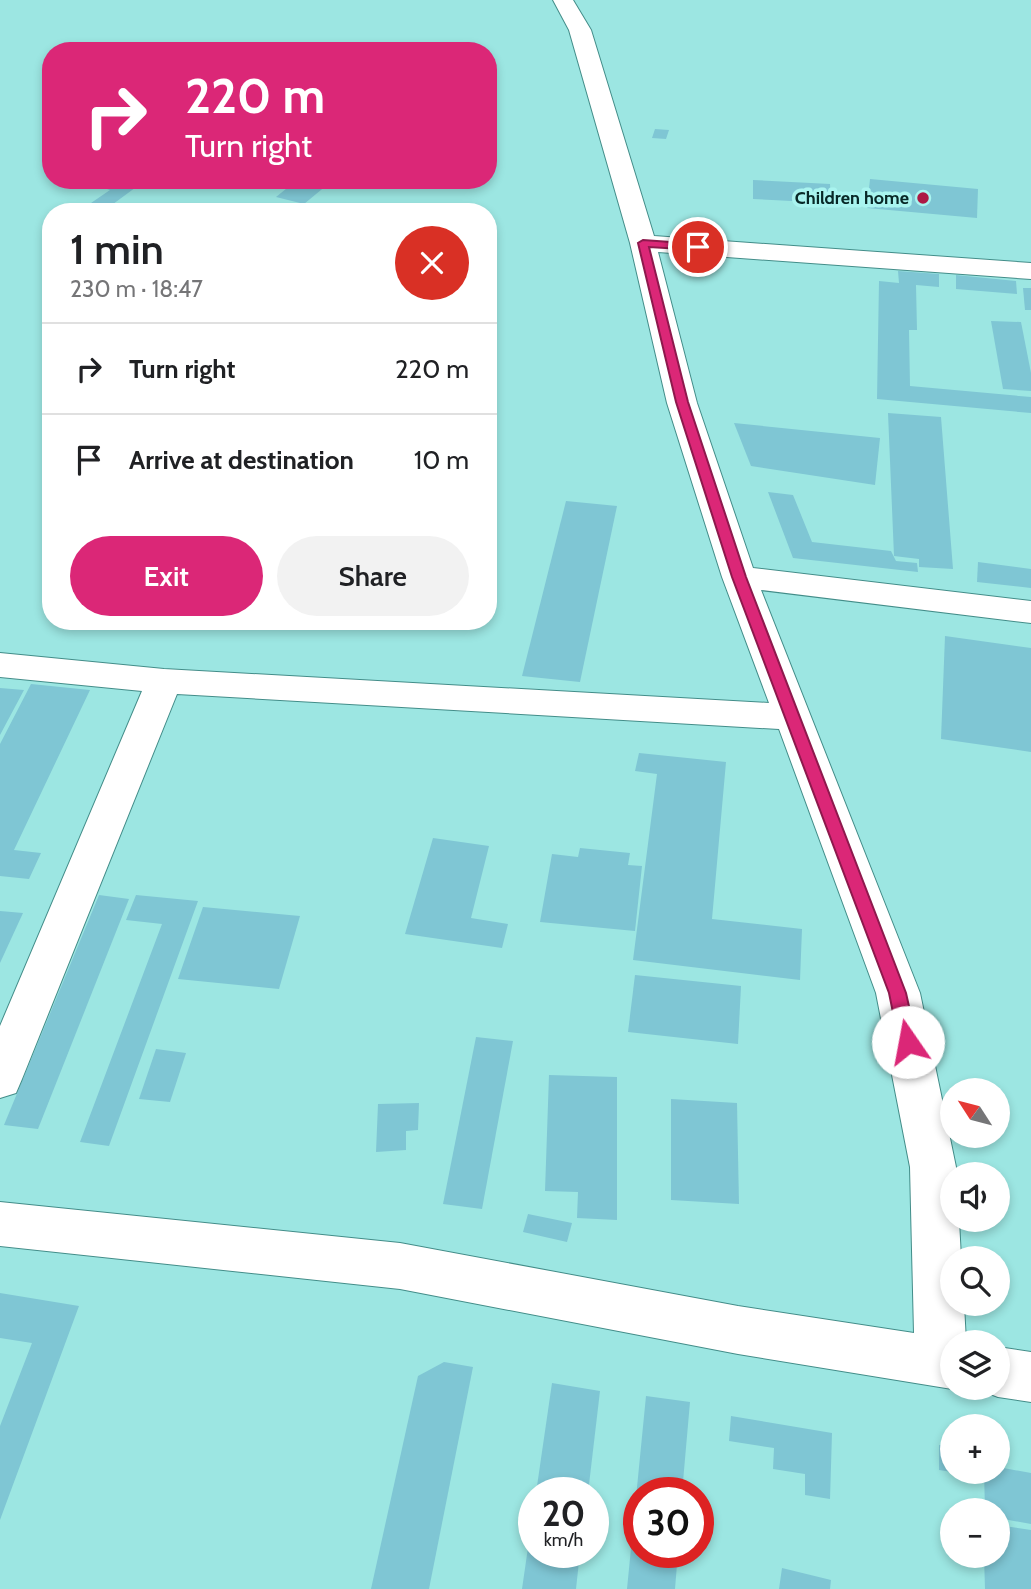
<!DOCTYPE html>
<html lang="en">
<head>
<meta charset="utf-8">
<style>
  :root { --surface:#fff; --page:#f2f2f2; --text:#202124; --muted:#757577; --line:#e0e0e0; --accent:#db2777 }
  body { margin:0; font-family:Cabin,sans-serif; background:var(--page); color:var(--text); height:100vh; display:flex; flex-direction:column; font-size:26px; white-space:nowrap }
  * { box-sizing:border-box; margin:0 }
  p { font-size:23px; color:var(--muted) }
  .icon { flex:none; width:38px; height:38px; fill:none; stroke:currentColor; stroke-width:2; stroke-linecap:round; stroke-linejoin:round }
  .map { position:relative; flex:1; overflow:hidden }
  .details { position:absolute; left:42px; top:203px; width:455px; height:427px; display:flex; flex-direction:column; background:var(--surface); border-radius:28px; box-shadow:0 4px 10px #0003 }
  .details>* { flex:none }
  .top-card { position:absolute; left:42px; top:42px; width:455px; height:147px; border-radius:28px; box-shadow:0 4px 10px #0003; background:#db2777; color:#fff; overflow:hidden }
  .needle { width:46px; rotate:306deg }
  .fabs { position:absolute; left:940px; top:1078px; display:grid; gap:14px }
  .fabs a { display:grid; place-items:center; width:70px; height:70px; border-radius:50%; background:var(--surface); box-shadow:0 4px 10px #0003; font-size:35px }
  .speed { position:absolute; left:518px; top:1477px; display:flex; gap:14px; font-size:35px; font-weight:700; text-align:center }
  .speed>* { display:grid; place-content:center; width:91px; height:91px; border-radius:50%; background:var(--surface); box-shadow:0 4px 10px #0003; line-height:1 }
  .speed small { font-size:18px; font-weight:400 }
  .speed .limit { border:10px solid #d22; background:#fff; color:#111 }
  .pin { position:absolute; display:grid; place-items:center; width:60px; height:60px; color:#fff; margin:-30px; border:4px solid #fff; border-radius:50%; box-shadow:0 2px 7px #0007 }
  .me { position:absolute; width:77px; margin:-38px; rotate:348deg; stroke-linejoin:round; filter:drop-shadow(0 0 5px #0008) }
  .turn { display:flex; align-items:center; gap:24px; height:147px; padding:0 28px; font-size:32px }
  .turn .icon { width:91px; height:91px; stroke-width:2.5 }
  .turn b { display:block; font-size:49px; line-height:60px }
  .round { display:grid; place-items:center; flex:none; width:74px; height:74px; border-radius:37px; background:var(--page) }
  .summary { display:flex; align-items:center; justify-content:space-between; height:119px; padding:0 28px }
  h1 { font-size:42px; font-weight:600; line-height:52px }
  .action { display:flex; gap:14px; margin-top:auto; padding:14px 28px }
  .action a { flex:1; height:80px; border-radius:42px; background:var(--accent); color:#fff; font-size:28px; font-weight:600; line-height:80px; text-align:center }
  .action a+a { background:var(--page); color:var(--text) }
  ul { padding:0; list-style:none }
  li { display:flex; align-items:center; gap:21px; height:91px; padding:0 28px; border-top:2px solid var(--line) }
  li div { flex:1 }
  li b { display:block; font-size:26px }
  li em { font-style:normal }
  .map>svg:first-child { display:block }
  .building { fill:#7fc6d4 }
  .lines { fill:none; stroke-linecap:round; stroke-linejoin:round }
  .minor-casing { stroke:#438d89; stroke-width:2 }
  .minor { fill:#fff; fill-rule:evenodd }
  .route { fill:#db2777; stroke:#8e194d; stroke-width:2 }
  .poi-dot { fill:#ad1945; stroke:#a9f4ef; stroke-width:2.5 }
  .labels { text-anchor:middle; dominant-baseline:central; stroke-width:7; stroke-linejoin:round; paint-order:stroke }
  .far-poi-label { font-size:18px; font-weight:bold; fill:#082827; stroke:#a9f4ef; text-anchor:end }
</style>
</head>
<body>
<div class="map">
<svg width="1031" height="1589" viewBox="0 0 1031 1589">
  <rect width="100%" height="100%" fill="#9ce6e2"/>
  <!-- building -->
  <g class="building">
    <path d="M655,129L669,130L666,139L652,138Z"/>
    <path d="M870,179L978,189L977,218L867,208Z"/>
    <path d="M111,180H136L143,182L109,207L91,203L110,190L101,187Z"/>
    <path d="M297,180H333L304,204L276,197Z"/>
    <path d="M753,180L830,184L831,203L753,199Z"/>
    <path d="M898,271L939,274V287L916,285L917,330H909L910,386L1031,397V413L877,399L879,281L899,283Z"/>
    <path d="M956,275L1016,281L1017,294L956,289Z"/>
    <path d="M1023,288H1031V310H1025Z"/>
    <path d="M991,321L1021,322L1031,373V391L1003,389Z"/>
    <path d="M888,413L941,417L953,569L919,567V559L894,556Z"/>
    <path d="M734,423L880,438L875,485L751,466Z"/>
    <path d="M768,492L793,495L812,542L891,551L896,561L917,563L918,572L793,558Z"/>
    <path d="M566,501L617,506L580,682L522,676Z"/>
    <path d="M978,562L1031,569V588L977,582Z"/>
    <path d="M945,636L1031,648V752L941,739Z"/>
    <path d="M31,684L90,690L14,850L41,853L29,879L0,876V744Z"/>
    <path d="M0,688L24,690L0,735Z"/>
    <path d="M639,753L726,762L712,919L802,929L800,980L633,960L657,774L635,771Z"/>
    <path d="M433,838L489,846L471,918L508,924L502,948L405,934Z"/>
    <path d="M580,848L630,853L628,865L642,866L635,931L540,922L552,854L578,857Z"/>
    <path d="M99,895L129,899L38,1129L4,1125Z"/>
    <path d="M136,895L198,901L109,1146L80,1142L162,924L126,920Z"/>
    <path d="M203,907L300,916L279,989L178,979Z"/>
    <path d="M0,911L23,913L0,963Z"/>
    <path d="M635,975L741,986L738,1044L628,1032Z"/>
    <path d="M476,1037L513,1041L482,1209L443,1204Z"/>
    <path d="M156,1049L186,1053L170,1102L139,1099Z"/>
    <path d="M549,1075L617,1077V1220L577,1218L578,1192L545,1191Z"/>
    <path d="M671,1099L737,1103L739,1204L671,1200Z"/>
    <path d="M419,1103L418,1130L406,1131V1150L376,1152L378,1104Z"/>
    <path d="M528,1214L572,1223L567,1242L523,1232Z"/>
    <path d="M0,1293L79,1306L0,1520V1426L32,1343L0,1338Z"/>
    <path d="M444,1362L473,1367L429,1589H371L418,1376Z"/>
    <path d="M552,1383L600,1391L588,1493H536Z"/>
    <path d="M646,1396L690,1402L682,1493H639V1552H678L675,1589H627Z"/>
    <path d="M731,1416L832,1433L830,1499L805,1495V1474L773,1469L774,1448L729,1441Z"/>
    <path d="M939,1445L952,1447V1472L939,1470Z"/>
    <path d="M998,1467L1031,1473V1524L998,1518V1510H985L984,1472H998Z"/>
    <path d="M532,1520L534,1552H580L576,1589H522Z"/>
    <path d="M998,1525L1031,1530V1589H985L984,1556H998Z"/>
    <path d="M782,1568L831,1580L830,1589H779Z"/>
  </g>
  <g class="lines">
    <!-- minor casing -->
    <g class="minor-casing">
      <g id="minor">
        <path d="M553,0H573L591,30L654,236L1031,263V279L658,252L697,403L753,568L1031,601V623L761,590L920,993L956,1167L957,1174H952V1220H959L961,1258H952V1304H964L966,1342H952V1388H955L952,1389L738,1354L400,1289L0,1246V1202L400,1243L738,1306L914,1333L910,1167L876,993L779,729L177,694L22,1079L16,1093L0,1098V1026L142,691L0,677V653L164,669L769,703L722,577L667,403L630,243L569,30Z"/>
        <path d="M998,1347L1031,1352V1402L998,1397L980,1390L979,1388H998Z"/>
      </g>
    </g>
    <!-- minor -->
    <use href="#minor" class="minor"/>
  </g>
  <!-- route -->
  <path class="route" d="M643,240L698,244L704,247L698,250L649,247L688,402L746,577L906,993L917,1042L914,1048L908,1050L901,1048L899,1042L889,993L732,577L676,402L638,243Z"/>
  <!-- markers -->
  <circle class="poi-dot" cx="923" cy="198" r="7"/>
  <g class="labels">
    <!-- far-poi labels -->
    <g class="far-poi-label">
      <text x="909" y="198">Children home</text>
    </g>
  </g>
</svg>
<div class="fabs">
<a><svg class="needle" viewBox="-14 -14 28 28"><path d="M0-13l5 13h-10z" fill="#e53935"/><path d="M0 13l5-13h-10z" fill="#757577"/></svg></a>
<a><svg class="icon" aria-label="sound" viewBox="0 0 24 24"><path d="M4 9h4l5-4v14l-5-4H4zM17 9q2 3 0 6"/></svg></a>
<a><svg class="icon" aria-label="search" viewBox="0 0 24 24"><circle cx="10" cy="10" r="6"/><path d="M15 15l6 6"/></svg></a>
<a><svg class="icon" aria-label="layers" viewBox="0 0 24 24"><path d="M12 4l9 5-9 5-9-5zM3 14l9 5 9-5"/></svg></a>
<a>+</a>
<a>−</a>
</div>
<div class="speed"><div>20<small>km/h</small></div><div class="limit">30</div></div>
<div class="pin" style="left:698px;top:247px;background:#d93025"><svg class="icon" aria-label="arrive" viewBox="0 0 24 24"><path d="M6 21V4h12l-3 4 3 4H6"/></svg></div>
<svg class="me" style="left:908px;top:1042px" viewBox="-20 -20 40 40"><circle r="19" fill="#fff"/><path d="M0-13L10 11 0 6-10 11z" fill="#db2777"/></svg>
<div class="top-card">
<div class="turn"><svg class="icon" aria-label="right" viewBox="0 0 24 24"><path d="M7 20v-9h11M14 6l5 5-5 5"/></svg><div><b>220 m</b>Turn right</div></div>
</div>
<section class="details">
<div class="summary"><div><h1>1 min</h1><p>230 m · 18:47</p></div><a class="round" style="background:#d93025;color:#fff"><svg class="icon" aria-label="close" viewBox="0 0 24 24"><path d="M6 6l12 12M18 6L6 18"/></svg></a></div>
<ul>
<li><svg class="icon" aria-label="right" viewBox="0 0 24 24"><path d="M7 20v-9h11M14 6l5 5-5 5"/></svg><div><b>Turn right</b></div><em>220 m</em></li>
<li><svg class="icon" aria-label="arrive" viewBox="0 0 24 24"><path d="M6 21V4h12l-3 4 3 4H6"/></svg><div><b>Arrive at destination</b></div><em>10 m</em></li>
</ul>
<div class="action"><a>Exit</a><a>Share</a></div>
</section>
</div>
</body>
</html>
